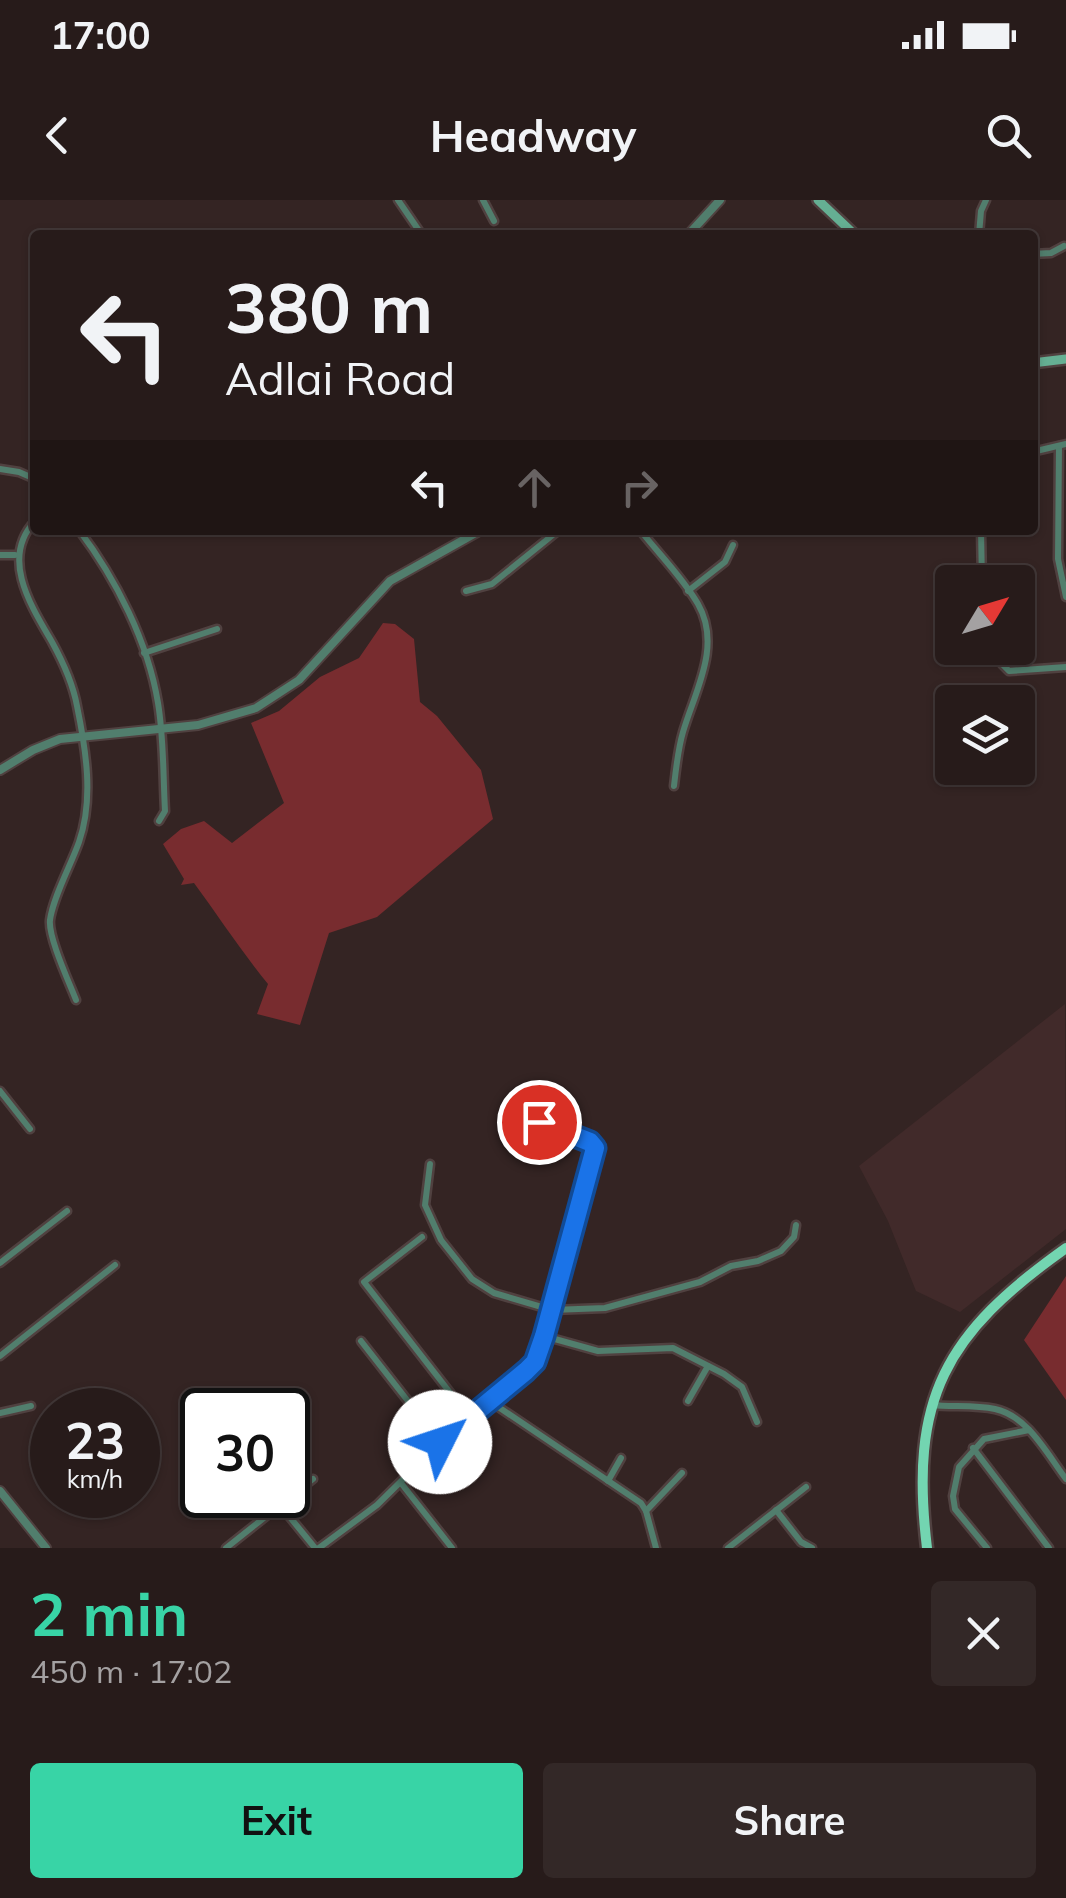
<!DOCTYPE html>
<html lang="en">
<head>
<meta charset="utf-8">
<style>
  :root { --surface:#271b1a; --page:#332827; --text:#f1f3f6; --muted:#a4a1a2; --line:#433939; --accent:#38d4a6 }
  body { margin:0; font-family:Mulish,sans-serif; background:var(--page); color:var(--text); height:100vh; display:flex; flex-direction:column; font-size:38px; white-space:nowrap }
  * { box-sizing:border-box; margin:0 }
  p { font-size:32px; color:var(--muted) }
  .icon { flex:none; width:55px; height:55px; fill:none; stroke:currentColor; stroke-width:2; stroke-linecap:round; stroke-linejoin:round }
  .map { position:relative; height:1348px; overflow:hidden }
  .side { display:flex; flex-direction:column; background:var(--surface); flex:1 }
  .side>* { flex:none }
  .hud { position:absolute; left:30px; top:30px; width:1008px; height:305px; border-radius:10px; box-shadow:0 2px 8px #0004,0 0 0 2px var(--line); background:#271b1a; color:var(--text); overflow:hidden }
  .needle { width:65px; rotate:52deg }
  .fabs { position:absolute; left:935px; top:365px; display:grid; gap:20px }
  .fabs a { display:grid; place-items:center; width:100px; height:100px; border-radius:10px; background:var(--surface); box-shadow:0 2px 8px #0004,0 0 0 2px var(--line); font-size:50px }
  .speed { position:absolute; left:30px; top:1188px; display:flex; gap:20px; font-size:50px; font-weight:700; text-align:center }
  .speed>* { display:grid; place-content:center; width:130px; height:130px; border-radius:50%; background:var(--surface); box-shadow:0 2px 8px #0004,0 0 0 2px var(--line); line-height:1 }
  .speed small { font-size:25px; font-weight:400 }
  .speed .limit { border:5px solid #111; border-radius:15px; background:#fff; color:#111 }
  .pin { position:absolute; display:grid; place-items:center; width:85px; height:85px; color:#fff; margin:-42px; border:5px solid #fff; border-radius:50%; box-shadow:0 2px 10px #0007 }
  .me { position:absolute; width:110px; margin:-55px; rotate:49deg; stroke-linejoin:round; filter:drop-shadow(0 0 8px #0008) }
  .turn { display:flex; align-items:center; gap:35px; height:210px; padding:0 30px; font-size:45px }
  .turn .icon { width:130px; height:130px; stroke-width:2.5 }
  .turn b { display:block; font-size:70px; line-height:85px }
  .lanes { display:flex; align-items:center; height:95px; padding:0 30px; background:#0003; justify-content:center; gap:50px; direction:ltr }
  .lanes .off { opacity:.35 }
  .round { display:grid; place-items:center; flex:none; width:105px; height:105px; border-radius:10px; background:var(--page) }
  .overview { display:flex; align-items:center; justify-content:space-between; height:170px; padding:0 30px }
  h1 { font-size:60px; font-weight:700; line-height:75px; color:var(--accent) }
  .button { display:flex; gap:20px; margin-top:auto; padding:20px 30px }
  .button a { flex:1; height:115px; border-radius:10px; background:var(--accent); color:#111; font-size:40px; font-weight:700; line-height:115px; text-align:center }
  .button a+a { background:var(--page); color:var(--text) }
  .status { display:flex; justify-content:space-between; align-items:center; height:70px; padding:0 50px; background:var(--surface); direction:ltr }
  .status svg { height:28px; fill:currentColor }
  header { display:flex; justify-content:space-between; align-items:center; height:130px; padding:0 30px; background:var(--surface); font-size:45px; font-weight:700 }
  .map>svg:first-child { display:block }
  .built { fill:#412a2a }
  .green { fill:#782c2f }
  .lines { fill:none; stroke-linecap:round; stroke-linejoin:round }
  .minor-casing { stroke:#504140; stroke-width:11 }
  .tertiary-casing { stroke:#504140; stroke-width:12 }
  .secondary-casing { stroke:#504140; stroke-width:14 }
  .primary-casing { stroke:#504140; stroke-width:15 }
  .minor { stroke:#517e6d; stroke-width:6 }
  .tertiary { stroke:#517e6d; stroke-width:8 }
  .secondary { stroke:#65af93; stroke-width:9 }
  .primary { stroke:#73d5b1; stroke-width:10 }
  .route-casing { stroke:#114b97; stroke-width:25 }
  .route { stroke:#1a73e8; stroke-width:18 }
</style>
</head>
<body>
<div class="status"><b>17:00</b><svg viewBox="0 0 49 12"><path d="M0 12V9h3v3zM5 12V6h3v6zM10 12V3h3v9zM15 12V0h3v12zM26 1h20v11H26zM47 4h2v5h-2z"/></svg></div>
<header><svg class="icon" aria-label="back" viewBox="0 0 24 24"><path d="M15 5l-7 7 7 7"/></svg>Headway<svg class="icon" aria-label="search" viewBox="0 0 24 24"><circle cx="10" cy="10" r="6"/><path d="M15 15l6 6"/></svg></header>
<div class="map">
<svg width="1066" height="1348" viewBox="0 0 1066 1348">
  <rect width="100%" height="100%" fill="#342423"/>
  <!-- built -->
  <path class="built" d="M1065,804L1066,1029L960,1112L916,1091L888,1021L859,966Z"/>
  <!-- green -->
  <g class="green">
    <path d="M383,423L395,424L414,439L420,502L437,516L481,570L493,619L377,717L329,733L300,825L257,814L268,784C241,751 219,717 194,683L181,685L184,679L163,644L181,629L204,621L232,643L284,603L251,523L279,511L320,477L359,458Z"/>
    <path d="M1066,1076V1200L1024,1140Z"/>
  </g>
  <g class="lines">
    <!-- minor casing -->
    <g class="minor-casing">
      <g id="minor">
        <path d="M398,0L422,35"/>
        <path d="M483,0L494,21"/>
        <path d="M979,35L981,11L986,0"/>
        <path d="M1032,54L1051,53L1064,46"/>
        <path d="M1059,246L1058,359L1066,397"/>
        <path d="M1032,252L1066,244"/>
        <path d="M0,269L19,272L35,279"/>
        <path d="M35,321C0,358 31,406 52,442C63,462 73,484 77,506C86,550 94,599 79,642C71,665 53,697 50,720C48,737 69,782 76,800"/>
        <path d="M79,330C116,379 148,442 158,503C164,539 163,575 165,611L159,621"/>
        <path d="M640,330C659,354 683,378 698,404C722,446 695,491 683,532C678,549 676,568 674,586"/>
        <path d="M981,330L982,382"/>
        <path d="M0,355H15"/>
        <path d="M466,391L492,384L559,330"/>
        <path d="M688,391L725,362L733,345"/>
        <path d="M998,448L1002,464L1009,471L1066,467"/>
        <path d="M144,453L217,429"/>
        <path d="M0,891L30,929"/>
        <path d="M430,964L425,1005L441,1040L472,1079L494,1093L552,1110L605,1108L700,1082L731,1066L758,1061L781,1051L794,1037L796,1025"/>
        <path d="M422,1037L364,1082L469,1217"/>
        <path d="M0,1063L67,1011"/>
        <path d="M544,1136L598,1151L673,1148L724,1174L742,1187L757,1222"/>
        <path d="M361,1141L440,1242"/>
        <path d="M0,1156L115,1065"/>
        <path d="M488,1200L641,1303L646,1311"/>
        <path d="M688,1201L708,1166"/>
        <path d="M932,1205C952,1207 975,1205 995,1209C1028,1216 1047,1254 1066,1279"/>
        <path d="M0,1213L31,1206"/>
        <path d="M973,1248L1049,1348"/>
        <path d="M608,1281L621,1258"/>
        <path d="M401,1283L452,1348"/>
        <path d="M280,1305L315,1348"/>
        <path d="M776,1310L801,1342L812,1348"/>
        <path d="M226,1348L313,1279"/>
        <path d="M319,1348L377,1305L447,1236L535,1162L595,948L590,942L539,921"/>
        <path d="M656,1348L646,1311L682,1273"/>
        <path d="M728,1348L806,1287"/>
        <path d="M987,1348L955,1309L953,1296L959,1267L984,1239L1029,1230"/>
      </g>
    </g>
    <!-- tertiary casing -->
    <g class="tertiary-casing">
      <g id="tertiary">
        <path d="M688,35L720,0"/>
        <path d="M0,570L33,550L60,539L198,525L256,508L299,480L390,381L481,330"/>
        <path d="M0,1291L46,1348"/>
      </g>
    </g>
    <!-- secondary casing -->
    <g class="secondary-casing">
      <g id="secondary">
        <path d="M818,0L855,35"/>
        <path d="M1032,163L1066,159"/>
      </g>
    </g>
    <!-- primary casing -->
    <g class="primary-casing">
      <path id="primary" d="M927,1348C909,1198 945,1134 1066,1048"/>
    </g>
    <!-- minor -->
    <use href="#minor" class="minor"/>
    <!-- tertiary -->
    <use href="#tertiary" class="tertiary"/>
    <!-- secondary -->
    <use href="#secondary" class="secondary"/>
    <!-- primary -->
    <use href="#primary" class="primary"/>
  </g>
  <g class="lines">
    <!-- route casing -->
    <g class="route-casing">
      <path id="route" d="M440,1242L526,1171L535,1162L544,1136L595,948L590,942L539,922"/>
    </g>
    <!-- route -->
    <use href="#route" class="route"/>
  </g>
</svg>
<div class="fabs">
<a><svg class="needle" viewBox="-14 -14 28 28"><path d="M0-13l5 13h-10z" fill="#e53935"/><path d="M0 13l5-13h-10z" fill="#a4a1a2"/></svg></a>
<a><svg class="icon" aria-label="layers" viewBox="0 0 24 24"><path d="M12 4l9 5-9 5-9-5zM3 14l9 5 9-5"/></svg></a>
</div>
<div class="speed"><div>23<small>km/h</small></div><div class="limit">30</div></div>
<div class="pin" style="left:539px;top:922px;background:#d93025"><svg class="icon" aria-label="arrive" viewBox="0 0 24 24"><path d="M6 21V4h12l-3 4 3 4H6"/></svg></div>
<svg class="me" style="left:440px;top:1242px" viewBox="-20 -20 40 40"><circle r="19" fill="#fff"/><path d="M0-13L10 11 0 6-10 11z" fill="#1a73e8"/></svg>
<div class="hud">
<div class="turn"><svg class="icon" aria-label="left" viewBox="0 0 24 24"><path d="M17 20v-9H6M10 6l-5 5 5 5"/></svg><div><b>380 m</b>Adlai Road</div></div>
<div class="lanes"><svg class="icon" aria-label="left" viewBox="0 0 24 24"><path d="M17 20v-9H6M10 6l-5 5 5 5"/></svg><svg class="icon off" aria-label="ahead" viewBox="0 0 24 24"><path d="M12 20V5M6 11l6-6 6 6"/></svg><svg class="icon off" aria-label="right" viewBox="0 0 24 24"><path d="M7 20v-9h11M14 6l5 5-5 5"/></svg></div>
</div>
</div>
<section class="side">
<div class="overview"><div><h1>2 min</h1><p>450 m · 17:02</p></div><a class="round"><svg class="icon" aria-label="close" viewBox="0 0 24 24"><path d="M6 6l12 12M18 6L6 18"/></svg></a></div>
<div class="button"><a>Exit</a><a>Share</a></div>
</section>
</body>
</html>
